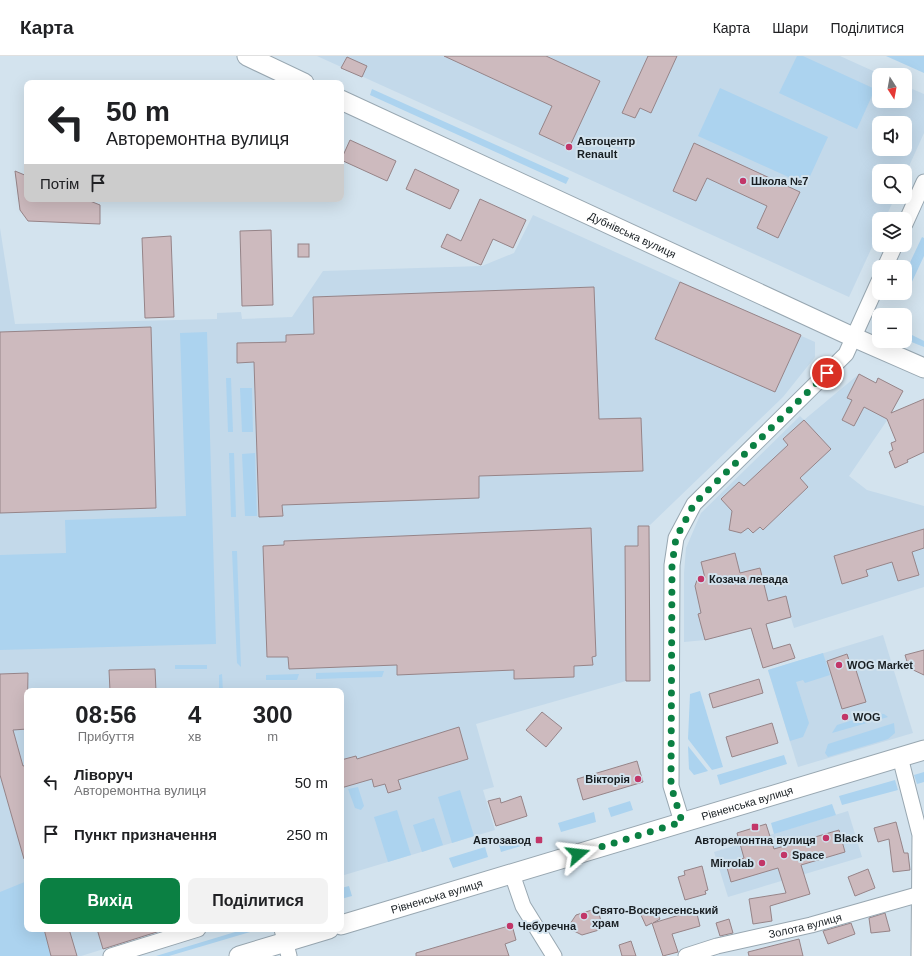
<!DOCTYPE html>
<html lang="uk">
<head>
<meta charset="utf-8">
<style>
  :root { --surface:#fff; --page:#f2f2f2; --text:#202124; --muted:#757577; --line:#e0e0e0; --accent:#0b8043 }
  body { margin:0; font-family:Arial,sans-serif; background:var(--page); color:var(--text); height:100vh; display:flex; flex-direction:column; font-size:15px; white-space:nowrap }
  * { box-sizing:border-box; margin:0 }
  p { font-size:13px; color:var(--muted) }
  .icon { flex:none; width:22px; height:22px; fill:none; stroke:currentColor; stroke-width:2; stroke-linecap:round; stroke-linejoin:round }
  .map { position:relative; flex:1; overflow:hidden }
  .details { position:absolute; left:24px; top:632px; width:320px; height:244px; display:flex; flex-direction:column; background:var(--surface); border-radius:8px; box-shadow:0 4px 16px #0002 }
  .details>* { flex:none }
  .top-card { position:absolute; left:24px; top:24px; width:320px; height:122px; border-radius:8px; box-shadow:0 4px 16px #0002; background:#fff; color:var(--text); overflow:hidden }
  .needle { width:26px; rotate:169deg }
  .fabs { position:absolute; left:872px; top:12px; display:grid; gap:8px }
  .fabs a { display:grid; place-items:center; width:40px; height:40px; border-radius:8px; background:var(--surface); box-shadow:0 4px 16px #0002; font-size:20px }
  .pin { position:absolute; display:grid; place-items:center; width:34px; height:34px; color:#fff; margin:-17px; border:2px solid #fff; border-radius:50%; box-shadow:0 1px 4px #0007 }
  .me { position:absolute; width:44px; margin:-22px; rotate:73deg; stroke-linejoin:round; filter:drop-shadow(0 0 3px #0008) }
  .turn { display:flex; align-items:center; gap:14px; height:84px; padding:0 16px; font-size:18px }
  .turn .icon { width:52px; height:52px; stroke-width:2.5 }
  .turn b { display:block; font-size:28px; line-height:34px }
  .then { display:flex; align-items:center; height:38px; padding:0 16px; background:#0003; gap:8px; font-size:15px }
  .eta { display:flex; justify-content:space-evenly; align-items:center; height:68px; text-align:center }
  .eta b { font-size:24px; font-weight:700; line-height:28px }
  .cta { display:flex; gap:8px; margin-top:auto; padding:8px 16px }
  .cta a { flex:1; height:46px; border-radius:8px; background:var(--accent); color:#fff; font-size:16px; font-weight:700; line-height:46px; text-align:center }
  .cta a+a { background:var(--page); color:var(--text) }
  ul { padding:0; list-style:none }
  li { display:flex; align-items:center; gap:12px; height:52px; padding:0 16px }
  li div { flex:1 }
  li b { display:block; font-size:15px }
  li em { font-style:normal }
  header { display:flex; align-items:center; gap:24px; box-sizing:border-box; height:56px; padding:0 20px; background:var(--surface); border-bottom:1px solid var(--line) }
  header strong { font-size:19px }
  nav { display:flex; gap:22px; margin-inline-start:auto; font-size:14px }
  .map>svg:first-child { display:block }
  .built { fill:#c3d9ea; fill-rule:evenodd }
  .green { fill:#acd3ef }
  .building { fill:#cdbabe; stroke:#968488 }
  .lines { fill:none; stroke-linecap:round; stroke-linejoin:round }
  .minor-casing { stroke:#98a7b1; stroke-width:17 }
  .major-casing { stroke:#98a7b1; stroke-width:21 }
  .minor { stroke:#fff; stroke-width:15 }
  .major { stroke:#fff; stroke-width:19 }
  .route { stroke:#0b8043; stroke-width:7; stroke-dasharray:0 12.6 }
  .poi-dot { fill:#c23668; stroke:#d3e3ee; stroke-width:1.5 }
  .labels { text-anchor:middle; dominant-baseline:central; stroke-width:4; stroke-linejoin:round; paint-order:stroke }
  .poi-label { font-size:11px; font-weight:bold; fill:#191f23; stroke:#d3e3ee; text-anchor:start }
  .street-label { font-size:11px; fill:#191f23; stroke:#d3e3ee }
</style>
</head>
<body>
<header>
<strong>Карта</strong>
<nav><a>Карта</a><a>Шари</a><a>Поділитися</a></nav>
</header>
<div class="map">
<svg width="924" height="900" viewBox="0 0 924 900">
  <rect width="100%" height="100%" fill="#d3e3ee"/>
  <!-- built -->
  <g class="built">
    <path d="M317,0H840L882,19H879V45H905V30L924,38V77L905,119V115H879V141H895L885,163H879V176L849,241ZM879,67H905V93H879Z"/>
    <path d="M533,159L815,286V301L783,341L649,470L650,625H626L476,668L494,731L483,734L495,774L341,820V635H27V873H169L81,900H0V172L15,268L217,263V257L241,256L242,263L292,261L323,215L482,210L514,197Z"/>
    <path d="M859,318L876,327L878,322L903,335L888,363L849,420L867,434L924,450V531L794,572L791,562L705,584L684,586V517L686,492L701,457L800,360L804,364Z"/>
    <path d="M883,579L913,677L798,711L768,614Z"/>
    <path d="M848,755L862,801L728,841L714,796Z"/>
  </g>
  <!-- green -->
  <g class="green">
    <path d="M797,0H803L875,33L857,73L779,37Z"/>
    <path d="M886,0H924V17Z"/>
    <path d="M720,32L828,81L806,129L698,80Z"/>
    <path d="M372,33L569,122L566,128L370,39Z"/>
    <path d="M922,181L924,182V200L910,230L905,228V217Z"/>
    <path d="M207,276L216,588L0,594V499L66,497L65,464L186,460L180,277Z"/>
    <path d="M912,279L924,285V291L909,285Z"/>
    <path d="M226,322H231L233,376H228Z"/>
    <path d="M240,332H252L253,376H242Z"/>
    <path d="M229,397H234L236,461H231Z"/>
    <path d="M255,397L257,460H245L242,398Z"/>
    <path d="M232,495H237L241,611L237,607Z"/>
    <path d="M823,597L830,619L805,627L803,624L796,626L809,667L803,681L790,685L768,614Z"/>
    <rect x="175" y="609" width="32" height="4"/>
    <path d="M384,615L382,621L316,623V617Z"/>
    <path d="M222,618L223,635H219V619Z"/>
    <path d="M299,618L297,624H266V619Z"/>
    <path d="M700,635L723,711L712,714L688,683L690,638Z"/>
    <path d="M876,657L884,658L888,661L832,677L837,669Z"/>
    <path d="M894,667L895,677L888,683L828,701L825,697L828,688Z"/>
    <path d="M688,690L708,715L694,719L689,713Z"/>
    <path d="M784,699L787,708L720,729L717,719Z"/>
    <path d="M924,716V726L917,728L914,719Z"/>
    <path d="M895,724L898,734L842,749L839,740Z"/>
    <path d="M358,731L364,750L361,754L355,752L348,733Z"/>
    <path d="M460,734L474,780L452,787L438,741Z"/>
    <path d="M630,745L633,754L611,761L608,752Z"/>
    <path d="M832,748L836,759L774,778L771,767Z"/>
    <path d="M397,754L411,799L388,806L374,761Z"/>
    <path d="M594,756L596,766L561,776L558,767Z"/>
    <path d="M434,762L443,789L422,796L413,769Z"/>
    <path d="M519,783L521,790L501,796L499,789Z"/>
    <path d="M485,791L488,801L453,812L449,802Z"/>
    <path d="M27,825V873H44L51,900H0V836Z"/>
    <path d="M349,830L352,840L341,843V832Z"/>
    <path d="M245,873H260L169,900H156Z"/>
  </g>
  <!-- building -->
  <g class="building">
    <path d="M444,0H546L600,25L569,92L539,78L552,50Z"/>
    <path d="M648,0H677L651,57L640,52L635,62L622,57Z"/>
    <path d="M347,1L367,10L362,21L341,12Z"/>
    <path d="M350,84L396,105L387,125L341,104Z"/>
    <path d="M694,87L800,136L778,182L757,172L767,150L707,122L696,145L673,135Z"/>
    <path d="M415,113L459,134L450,153L406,133Z"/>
    <path d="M15,115L27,120V143H85L100,149V168L28,165L20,154Z"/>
    <path d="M480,143L526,164L513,192L493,183L481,209L441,191L447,178L461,185Z"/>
    <path d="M271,174L273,249L242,250L240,175Z"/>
    <path d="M171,180L174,261L145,262L142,182Z"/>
    <rect x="298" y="188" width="11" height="13"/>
    <path d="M680,226L801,279L775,336L655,283Z"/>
    <path d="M594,231L599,363L641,362L643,415L479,420V442L282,449L283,460L259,461L254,306L237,307V287L286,286V279L314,278L313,241Z"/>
    <path d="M151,271L156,452L0,457V276Z"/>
    <path d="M859,318L876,327L878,322L903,335L891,357L924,343V396L907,404L908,406L895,412L889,396L893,394L891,387L896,385L887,363L864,351L854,370L842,364L852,344L847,342Z"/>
    <path d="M804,364L831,393L800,422L808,431L763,474L760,471L753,477L748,472L741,477L729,474L732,455L721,443L739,426L744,430L788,389L783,383Z"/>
    <path d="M638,470H649L650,625H626L625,490H638Z"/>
    <path d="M591,472L596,600L592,601L593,609L574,610V621L514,623V614L397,619V609L289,613L288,601H267L263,490L284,489V485Z"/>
    <path d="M924,473V492L912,496L919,519L898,525L892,506L866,514L868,520L842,528L834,500Z"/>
    <path d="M735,497L740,517L760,512L768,545L786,540L791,561L766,568L773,593L790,588L795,602L763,612L751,572L705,584L698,558L701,557L695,530L697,524L705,522L701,506Z"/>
    <path d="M924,594V619L909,612L905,599Z"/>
    <path d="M847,598L852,613L855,611L866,646L842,653L827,605Z"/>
    <path d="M155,613L156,635H110L109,614Z"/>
    <path d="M28,617L27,673L13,674L23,710L27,709V803H24L0,719V618Z"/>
    <path d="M759,623L763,637L713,652L709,638Z"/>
    <path d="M542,656L562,672L546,691L526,674Z"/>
    <path d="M772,667L778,687L732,701L726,681Z"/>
    <path d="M459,671L468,703L398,724L401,733L388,737L385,728L374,731L372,723L341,732V704L356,700L357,703Z"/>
    <path d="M637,705L643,726L583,744L577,723Z"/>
    <path d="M521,740L527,760L496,770L488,745L500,742L501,747Z"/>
    <path d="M896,766L904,797H908L910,814L893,816L889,783L878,786L874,772Z"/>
    <path d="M766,768L774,793L839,774L845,796L801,809L810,838L770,850L772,865L753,868L749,843L786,837L778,812L731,826L726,808L744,802L737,777Z"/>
    <path d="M702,810L708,834L705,835L706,838L685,844L678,821L685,819L684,815Z"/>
    <path d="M868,813L875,832L855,840L848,821Z"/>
    <path d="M655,853L660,863L653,867L696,854L700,870L672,878L678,896L663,900L652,867L646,870L641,859Z"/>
    <path d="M592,854L593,857L598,855L602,868L597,869L599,874L582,879L572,874L570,868L576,859Z"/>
    <path d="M885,857L890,875L871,877L869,862Z"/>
    <path d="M729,863L733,877L720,880L716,867Z"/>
    <path d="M851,867L855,878L828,888L823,875Z"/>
    <path d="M512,869L516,884L505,888L509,900H416V897Z"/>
    <path d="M44,873H69L77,900H51Z"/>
    <path d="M97,873H160V875L103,893Z"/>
    <path d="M799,883L803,900H749L748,896Z"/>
    <path d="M631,885L636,900H622L619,889Z"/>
  </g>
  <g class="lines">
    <!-- minor casing -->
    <g class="minor-casing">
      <g id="minor">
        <path d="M905,168L924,126"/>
        <path d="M885,211L895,189"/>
        <path d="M900,701L920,779L919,900"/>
        <path d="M682,766L671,730L672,509L676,482L694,448L846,298L879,225"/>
        <path d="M512,818L523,850L554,900"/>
        <path d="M282,873L289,900"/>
        <path d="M111,900L198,873"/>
        <path id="s1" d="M686,900L717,890L811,869L924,837"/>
      </g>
    </g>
    <!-- major casing -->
    <g class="major-casing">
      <g id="major">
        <path d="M247,0L304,27"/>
        <path id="s2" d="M341,44L853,281L924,312"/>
        <path id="s3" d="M341,869L924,694"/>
        <path d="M239,900L329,873"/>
      </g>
    </g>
    <!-- minor -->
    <use href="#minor" class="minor"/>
    <!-- major -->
    <use href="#major" class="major"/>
  </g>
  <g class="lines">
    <!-- route -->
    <path class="route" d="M578,798L682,766L671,730L672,509L676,482L694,448L827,317"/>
  </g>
  <!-- markers -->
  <g class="poi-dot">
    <circle cx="569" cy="91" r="4"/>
    <circle cx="743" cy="125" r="4"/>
    <circle cx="701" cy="523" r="4"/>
    <circle cx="839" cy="609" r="4"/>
    <circle cx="845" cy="661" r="4"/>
    <circle cx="638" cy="723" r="4"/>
    <rect x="751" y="767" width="8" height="8" rx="2"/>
    <circle cx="826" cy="782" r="4"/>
    <rect x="535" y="780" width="8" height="8" rx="2"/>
    <circle cx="784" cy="799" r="4"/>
    <circle cx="762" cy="807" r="4"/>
    <circle cx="584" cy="860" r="4"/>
    <circle cx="510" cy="870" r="4"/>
  </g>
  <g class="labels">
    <!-- poi labels -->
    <g class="poi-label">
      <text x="577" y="85">Автоцентр<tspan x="577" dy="13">Renault</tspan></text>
      <text x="751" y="125">Школа №7</text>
      <text x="709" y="523">Козача левада</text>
      <text x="847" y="609">WOG Market</text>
      <text x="853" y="661">WOG</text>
      <text x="630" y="723" text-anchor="end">Вікторія</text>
      <text x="834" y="782">Black</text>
      <text x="531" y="784" text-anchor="end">Автозавод</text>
      <text x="755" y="784" text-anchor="middle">Авторемонтна вулиця</text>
      <text x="792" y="799">Space</text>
      <text x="754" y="807" text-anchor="end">Mirrolab</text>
      <text x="592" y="854">Свято-Воскресенський<tspan x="592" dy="13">храм</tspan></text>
      <text x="518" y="870">Чебуречна</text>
    </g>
    <!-- street labels -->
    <g class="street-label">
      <text stroke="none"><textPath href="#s2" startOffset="321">Дубнівська вулиця</textPath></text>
      <text stroke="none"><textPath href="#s3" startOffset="424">Рівненська вулиця</textPath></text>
      <text stroke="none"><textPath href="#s3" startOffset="100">Рівненська вулиця</textPath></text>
      <text stroke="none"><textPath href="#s1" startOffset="123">Золота вулиця</textPath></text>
    </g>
  </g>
</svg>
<div class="fabs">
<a><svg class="needle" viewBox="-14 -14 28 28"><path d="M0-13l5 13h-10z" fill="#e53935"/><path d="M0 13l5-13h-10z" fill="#757577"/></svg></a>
<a><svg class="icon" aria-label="sound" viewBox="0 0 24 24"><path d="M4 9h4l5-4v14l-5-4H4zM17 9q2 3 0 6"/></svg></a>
<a><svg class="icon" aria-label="search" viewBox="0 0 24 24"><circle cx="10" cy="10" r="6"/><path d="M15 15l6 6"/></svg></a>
<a><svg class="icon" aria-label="layers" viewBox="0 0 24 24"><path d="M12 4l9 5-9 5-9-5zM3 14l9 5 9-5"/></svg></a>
<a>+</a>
<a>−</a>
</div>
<div class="pin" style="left:827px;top:317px;background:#d93025"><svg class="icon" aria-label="arrive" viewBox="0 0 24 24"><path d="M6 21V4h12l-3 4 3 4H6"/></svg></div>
<svg class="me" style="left:578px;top:798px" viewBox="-20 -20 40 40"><path d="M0-17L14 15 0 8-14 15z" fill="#0b8043" stroke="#fff" stroke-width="4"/></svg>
<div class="top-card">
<div class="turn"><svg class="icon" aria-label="left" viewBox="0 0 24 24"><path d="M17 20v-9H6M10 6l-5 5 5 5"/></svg><div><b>50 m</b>Авторемонтна вулиця</div></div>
<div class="then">Потім<svg class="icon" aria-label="arrive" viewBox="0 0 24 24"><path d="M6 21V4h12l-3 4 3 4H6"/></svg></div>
</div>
<section class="details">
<div class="eta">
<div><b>08:56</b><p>Прибуття</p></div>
<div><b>4</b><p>хв</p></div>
<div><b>300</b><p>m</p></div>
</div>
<ul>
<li><svg class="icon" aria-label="left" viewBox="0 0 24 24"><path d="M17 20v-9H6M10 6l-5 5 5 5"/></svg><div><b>Ліворуч</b><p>Авторемонтна вулиця</p></div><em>50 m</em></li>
<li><svg class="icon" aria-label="arrive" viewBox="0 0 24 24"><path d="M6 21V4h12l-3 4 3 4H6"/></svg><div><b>Пункт призначення</b></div><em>250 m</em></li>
</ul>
<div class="cta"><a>Вихід</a><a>Поділитися</a></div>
</section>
</div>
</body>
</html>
